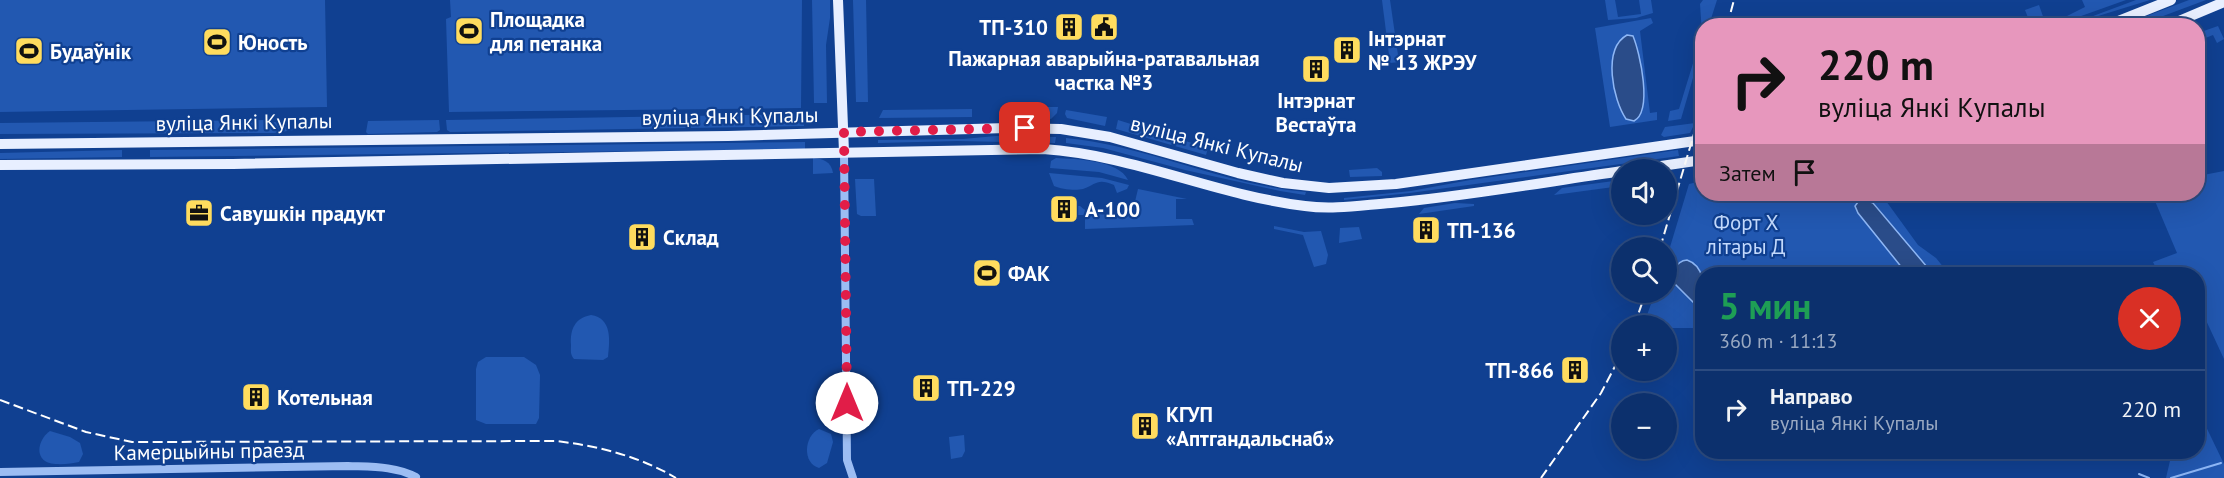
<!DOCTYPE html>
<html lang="ru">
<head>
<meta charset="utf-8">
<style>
  :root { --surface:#0c306d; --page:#153872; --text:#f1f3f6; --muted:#9aa9c2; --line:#2c4b80 }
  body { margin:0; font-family:"PT Sans",sans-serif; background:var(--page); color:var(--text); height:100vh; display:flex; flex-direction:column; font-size:22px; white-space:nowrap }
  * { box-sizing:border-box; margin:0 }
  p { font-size:20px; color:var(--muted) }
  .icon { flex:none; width:33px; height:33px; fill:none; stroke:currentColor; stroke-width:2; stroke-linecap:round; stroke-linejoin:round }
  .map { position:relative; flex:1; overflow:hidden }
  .side { position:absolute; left:1695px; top:267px; width:510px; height:192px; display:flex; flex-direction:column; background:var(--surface); border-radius:24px; box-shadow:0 6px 24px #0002,0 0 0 2px var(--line) }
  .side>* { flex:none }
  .guide { position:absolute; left:1695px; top:18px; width:510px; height:183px; border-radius:24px; box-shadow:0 6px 24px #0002,0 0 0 2px var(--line); background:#e797bd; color:#111; overflow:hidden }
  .buttons { position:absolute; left:1611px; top:159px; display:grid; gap:12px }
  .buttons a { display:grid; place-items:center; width:66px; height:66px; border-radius:50%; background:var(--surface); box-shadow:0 6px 24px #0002,0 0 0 2px var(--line); font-size:30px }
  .pin { position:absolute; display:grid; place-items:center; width:51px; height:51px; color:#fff; margin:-26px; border-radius:12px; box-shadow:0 3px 9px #0006 }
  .me { position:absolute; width:66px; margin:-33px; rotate:0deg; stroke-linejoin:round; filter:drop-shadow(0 0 4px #0008) }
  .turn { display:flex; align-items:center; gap:21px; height:126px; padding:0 24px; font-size:27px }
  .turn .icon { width:78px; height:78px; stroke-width:2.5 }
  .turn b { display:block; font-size:42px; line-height:51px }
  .then { display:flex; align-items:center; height:57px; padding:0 24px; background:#0003; gap:12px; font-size:22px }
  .round { display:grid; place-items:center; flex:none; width:63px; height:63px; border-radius:32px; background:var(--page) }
  .head { display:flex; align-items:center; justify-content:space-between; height:102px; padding:0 24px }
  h1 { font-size:36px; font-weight:600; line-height:45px; color:#1e9e55 }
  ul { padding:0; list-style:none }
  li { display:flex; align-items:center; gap:18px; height:78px; padding:0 24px; border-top:2px solid var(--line) }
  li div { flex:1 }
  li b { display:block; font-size:22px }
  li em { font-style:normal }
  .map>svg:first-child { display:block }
  .green { fill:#2258b1 }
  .water { fill:#2a4c89; stroke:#8eb7f6; stroke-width:1.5 }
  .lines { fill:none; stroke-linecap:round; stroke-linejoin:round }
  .stream { stroke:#8eb7f6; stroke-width:2 }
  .minor { stroke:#9cbdf3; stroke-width:8 }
  .major { stroke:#e8efff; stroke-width:10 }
  .rail { stroke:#fff; stroke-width:2; stroke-dasharray:10 4.5; stroke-linecap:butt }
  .route { stroke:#e11d48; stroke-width:10; stroke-dasharray:0 18 }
  .labels { text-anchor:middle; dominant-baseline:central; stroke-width:4.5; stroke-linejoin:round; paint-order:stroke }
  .poi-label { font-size:21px; font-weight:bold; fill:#fff; stroke:#104091; text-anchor:start }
  .street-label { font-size:21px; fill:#fff; stroke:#104091 }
  .park-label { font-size:21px; fill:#c4dafd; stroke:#104091 }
</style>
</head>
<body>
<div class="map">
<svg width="2224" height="478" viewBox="0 0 2224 478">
  <rect width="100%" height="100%" fill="#104091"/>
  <!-- green -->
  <g class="green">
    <path d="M0,0H325L327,107L0,112Z"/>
    <path d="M450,0H802L801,108L449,112L446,19L451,17Z"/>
    <path d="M812,0H830V18L826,45L827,103H814Z"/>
    <path d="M853,0H866L868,102H856Z"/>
    <path d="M1382,0H1390L1399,62L1390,63Z"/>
    <path d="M1605,0H1615L1618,17L1641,14L1639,0H1651L1653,13L1636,18L1608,20Z"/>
    <path d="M1703,0H1717L1709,25L1702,26V47L1681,119L1668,121L1670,111L1679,109L1702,34L1700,4Z"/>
    <path d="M2082,0H2126L2056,25L2059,20L2085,7Z"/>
    <path d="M2136,0H2150L2069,25Z"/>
    <path d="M2189,0H2206L2139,25H2123Z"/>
    <path d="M2039,5L2046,25H2031L2025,10Z"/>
    <path d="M1651,18L1653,23L1640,31L1650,113L1657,112V120L1610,127L1595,28Z"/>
    <path d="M2218,26L2224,39L2217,43L2213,35L2198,41V33Z"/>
    <path d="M1024,107H1058L1057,113L1051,119L1024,116Z"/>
    <path d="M972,109V117L879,118L883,110Z"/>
    <path d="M1066,110L1107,117L1105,126L1067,118L1065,114Z"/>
    <path d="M803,114L804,126L450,132L447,130L446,120Z"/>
    <path d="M269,120L273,122L294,123V130L274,133L0,134V123Z"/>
    <path d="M439,120L440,130L437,132L368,134L366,132L368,121Z"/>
    <path d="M1118,120L1208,148L1206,155L1116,129Z"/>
    <path d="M1695,123L1690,133L1664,137L1661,135L1665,127Z"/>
    <path d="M996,136L1056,137L1055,143L958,141L878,143V140L963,139Z"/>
    <path d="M1066,138C1148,146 1224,185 1306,192L1305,195L1280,191L1185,170L1103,148L1066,143Z"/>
    <path d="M805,142V149L150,157V150Z"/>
    <path d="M122,150V157L0,159V153Z"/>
    <path d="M1678,150L1679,156L1410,193L1344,200V198L1411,191L1470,180Z"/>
    <path d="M813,158C823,159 831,161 833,173L813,174Z"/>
    <path d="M1056,158C1076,159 1119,160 1128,180L1099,172L1050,168L1051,161Z"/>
    <path d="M1377,168L1382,172V176L1350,177L1349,170Z"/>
    <path d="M2224,171V359L2204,316L2198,318V274H2159L2153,262L2177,253L2152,194H2198V176Z"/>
    <path d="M1049,173L1102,178L1129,185L1127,189L1117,193L1114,185C1097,178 1097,184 1083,189C1075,191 1061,189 1054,186Z"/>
    <path d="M855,179H874L876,216H861L857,214Z"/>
    <path d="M1621,180V186L1554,195L1562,188Z"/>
    <path d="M1702,181V194H1881L1918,245L1936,258L1949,274H1702V328H1667L1666,326H1643L1655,293L1666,292L1667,257L1689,184Z"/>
    <path d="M1138,189L1187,199H1176V219H1192L1194,225L1085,229V215H1070V206H1080C1092,218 1117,214 1132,214Z"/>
    <path d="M1455,203L1474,204V206L1419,214L1424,208Z"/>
    <path d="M1274,226L1304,232L1321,231L1328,255L1326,264L1314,267L1303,235L1274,229Z"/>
    <path d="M1359,227L1362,239L1339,243L1340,228Z"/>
    <path d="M591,315C612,318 610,340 608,357L603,360L574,359C570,354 571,351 571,345C570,329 575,318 591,315Z"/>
    <path d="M486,357H524L536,365L540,375L539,418L536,424H486L476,420V369L478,362Z"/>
    <path d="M2198,410L2224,464V478H2166L2172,452H2198Z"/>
    <path d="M819,429L831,434L833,442L827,463L819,468C802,463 804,436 819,429Z"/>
    <path d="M50,431L70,437L80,443L83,454L79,462C70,464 52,466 45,461C34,453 41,437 50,431Z"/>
    <path d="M964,435L965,451L962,457L951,459L949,437Z"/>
  </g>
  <!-- water -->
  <g class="water">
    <path d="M1627,35L1633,36C1640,53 1653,111 1634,121L1626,119C1613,100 1602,49 1627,35Z"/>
    <path d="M1861,198L1873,203L1933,274H1907L1858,213L1855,206Z"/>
    <path d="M1687,260C1708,267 1703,293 1702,311L1675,284C1671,274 1675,261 1687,260Z"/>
  </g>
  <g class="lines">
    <!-- stream -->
    <g class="stream">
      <path d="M2139,474L2149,478"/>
      <path d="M2171,478L2221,463"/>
    </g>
    <!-- minor -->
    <g class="minor">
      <path d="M844,152L847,460L853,478"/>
      <path d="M0,472L348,466C372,467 395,466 416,477"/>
    </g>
    <!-- major -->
    <g class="major">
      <path d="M838,0L844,152"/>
      <path d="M2106,26L2171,0"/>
      <path d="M2167,26L2224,2"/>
      <path d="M0,144L728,136L1007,128L1061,129L1110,137L1238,173L1283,183L1329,188L1396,184L1702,140"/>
      <path d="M0,165L233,164L1043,149C1134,155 1215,195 1305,206C1333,210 1363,205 1391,203C1468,196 1545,182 1622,171"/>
      <path d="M1634,170L1702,160"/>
    </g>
    <!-- rail -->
    <g class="rail">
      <path d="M1727,26L1734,0"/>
      <path d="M1660,248L1702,107"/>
      <path d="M1634,326L1646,292"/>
      <path d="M0,400L86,432L132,442L556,441C598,446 639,456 676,478"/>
      <path d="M1541,478L1601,393L1622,353"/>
    </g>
  </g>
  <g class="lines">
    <!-- route -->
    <path class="route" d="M847,403L844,132L1025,128"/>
  </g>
  <!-- icons -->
  <defs>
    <g id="building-square" transform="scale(1.5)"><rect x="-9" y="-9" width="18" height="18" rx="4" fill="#ffdc5e" stroke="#104091"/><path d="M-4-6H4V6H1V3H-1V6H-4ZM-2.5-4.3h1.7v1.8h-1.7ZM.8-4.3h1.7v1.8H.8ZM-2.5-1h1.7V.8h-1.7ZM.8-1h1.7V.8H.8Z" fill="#111"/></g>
    <g id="civic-square" transform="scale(1.5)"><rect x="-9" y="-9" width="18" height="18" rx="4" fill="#ffdc5e" stroke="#104091"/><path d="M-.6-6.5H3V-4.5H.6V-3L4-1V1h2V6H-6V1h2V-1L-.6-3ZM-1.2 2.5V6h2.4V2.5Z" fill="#111"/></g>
    <g id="stadium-square" transform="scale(1.5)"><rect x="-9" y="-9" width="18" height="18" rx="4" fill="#ffdc5e" stroke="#104091"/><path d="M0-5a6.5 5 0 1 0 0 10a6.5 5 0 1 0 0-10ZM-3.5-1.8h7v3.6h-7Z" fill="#111"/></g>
    <g id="office-square" transform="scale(1.5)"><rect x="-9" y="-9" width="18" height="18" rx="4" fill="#ffdc5e" stroke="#104091"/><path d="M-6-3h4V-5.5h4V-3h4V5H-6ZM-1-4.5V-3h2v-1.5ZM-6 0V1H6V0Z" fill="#111"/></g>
  </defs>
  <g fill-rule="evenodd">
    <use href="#building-square" x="1069" y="27"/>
    <use href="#civic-square" x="1104" y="27"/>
    <use href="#stadium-square" x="469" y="31"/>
    <use href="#stadium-square" x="217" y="42"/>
    <use href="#building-square" x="1347" y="50"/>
    <use href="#stadium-square" x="29" y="51"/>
    <use href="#building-square" x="1316" y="69"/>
    <use href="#building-square" x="1064" y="209"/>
    <use href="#office-square" x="199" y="213"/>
    <use href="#building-square" x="1426" y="230"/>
    <use href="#building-square" x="642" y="237"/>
    <use href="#stadium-square" x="987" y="273"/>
    <use href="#building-square" x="1575" y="370"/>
    <use href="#building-square" x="926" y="388"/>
    <use href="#building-square" x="256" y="397"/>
    <use href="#building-square" x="1145" y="426"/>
  </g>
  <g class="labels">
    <!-- poi labels -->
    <g class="poi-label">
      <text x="490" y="19">Площадка<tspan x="490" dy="24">для петанка</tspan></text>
      <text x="1048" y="27" text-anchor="end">ТП-310</text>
      <text x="1368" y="38">Інтэрнат<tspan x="1368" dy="24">№ 13 ЖРЭУ</tspan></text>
      <text x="238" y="42">Юность</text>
      <text x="50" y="51">Будаўнік</text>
      <text x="1104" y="58" text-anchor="middle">Пажарная аварыйна-ратавальная<tspan x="1104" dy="24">частка №3</tspan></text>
      <text x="1316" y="100" text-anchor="middle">Інтэрнат<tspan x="1316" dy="24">Вестаўта</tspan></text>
      <text x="1085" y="209">А-100</text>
      <text x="220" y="213">Савушкін прадукт</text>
      <text x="1447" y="230">ТП-136</text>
      <text x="663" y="237">Склад</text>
      <text x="1008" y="273">ФАК</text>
      <text x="1554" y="370" text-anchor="end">ТП-866</text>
      <text x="947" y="388">ТП-229</text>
      <text x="277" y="397">Котельная</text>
      <text x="1166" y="414">КГУП<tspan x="1166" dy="24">«Аптгандальснаб»</tspan></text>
    </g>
    <!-- street labels -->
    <g class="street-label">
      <text transform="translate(730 116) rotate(-1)">вуліца Янкі Купалы</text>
      <text transform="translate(244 122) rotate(-1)">вуліца Янкі Купалы</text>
      <text transform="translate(1217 144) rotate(14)">вуліца Янкі Купалы</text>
      <text transform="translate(209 451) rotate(-1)">Камерцыйны праезд</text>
    </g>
    <!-- park labels -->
    <g class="park-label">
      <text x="1746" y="222">Форт X<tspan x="1746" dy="24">літары Д</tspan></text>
    </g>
  </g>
</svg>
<div class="buttons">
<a><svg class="icon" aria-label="sound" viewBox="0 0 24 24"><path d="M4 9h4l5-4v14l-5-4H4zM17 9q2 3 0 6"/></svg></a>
<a><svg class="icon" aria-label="search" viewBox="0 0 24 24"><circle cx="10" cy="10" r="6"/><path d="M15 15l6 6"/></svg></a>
<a>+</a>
<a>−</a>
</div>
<div class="pin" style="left:1025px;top:128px;background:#d93025"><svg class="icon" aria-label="arrive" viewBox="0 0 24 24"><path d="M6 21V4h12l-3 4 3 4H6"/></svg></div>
<svg class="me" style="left:847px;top:403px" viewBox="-20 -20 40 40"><circle r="19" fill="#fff"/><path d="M0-13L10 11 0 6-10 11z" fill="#e11d48"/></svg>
<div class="guide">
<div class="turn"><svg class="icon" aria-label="right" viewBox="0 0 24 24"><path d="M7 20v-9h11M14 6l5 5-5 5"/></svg><div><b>220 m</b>вуліца Янкі Купалы</div></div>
<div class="then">Затем<svg class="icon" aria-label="arrive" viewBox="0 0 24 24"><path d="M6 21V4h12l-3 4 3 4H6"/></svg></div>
</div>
<section class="side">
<div class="head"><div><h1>5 мин</h1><p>360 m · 11:13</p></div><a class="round" style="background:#d93025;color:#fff"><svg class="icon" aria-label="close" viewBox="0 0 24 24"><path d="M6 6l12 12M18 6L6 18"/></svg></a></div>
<ul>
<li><svg class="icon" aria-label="right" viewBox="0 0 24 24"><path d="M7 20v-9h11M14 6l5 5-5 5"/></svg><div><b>Направо</b><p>вуліца Янкі Купалы</p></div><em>220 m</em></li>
</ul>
</section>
</div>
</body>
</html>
